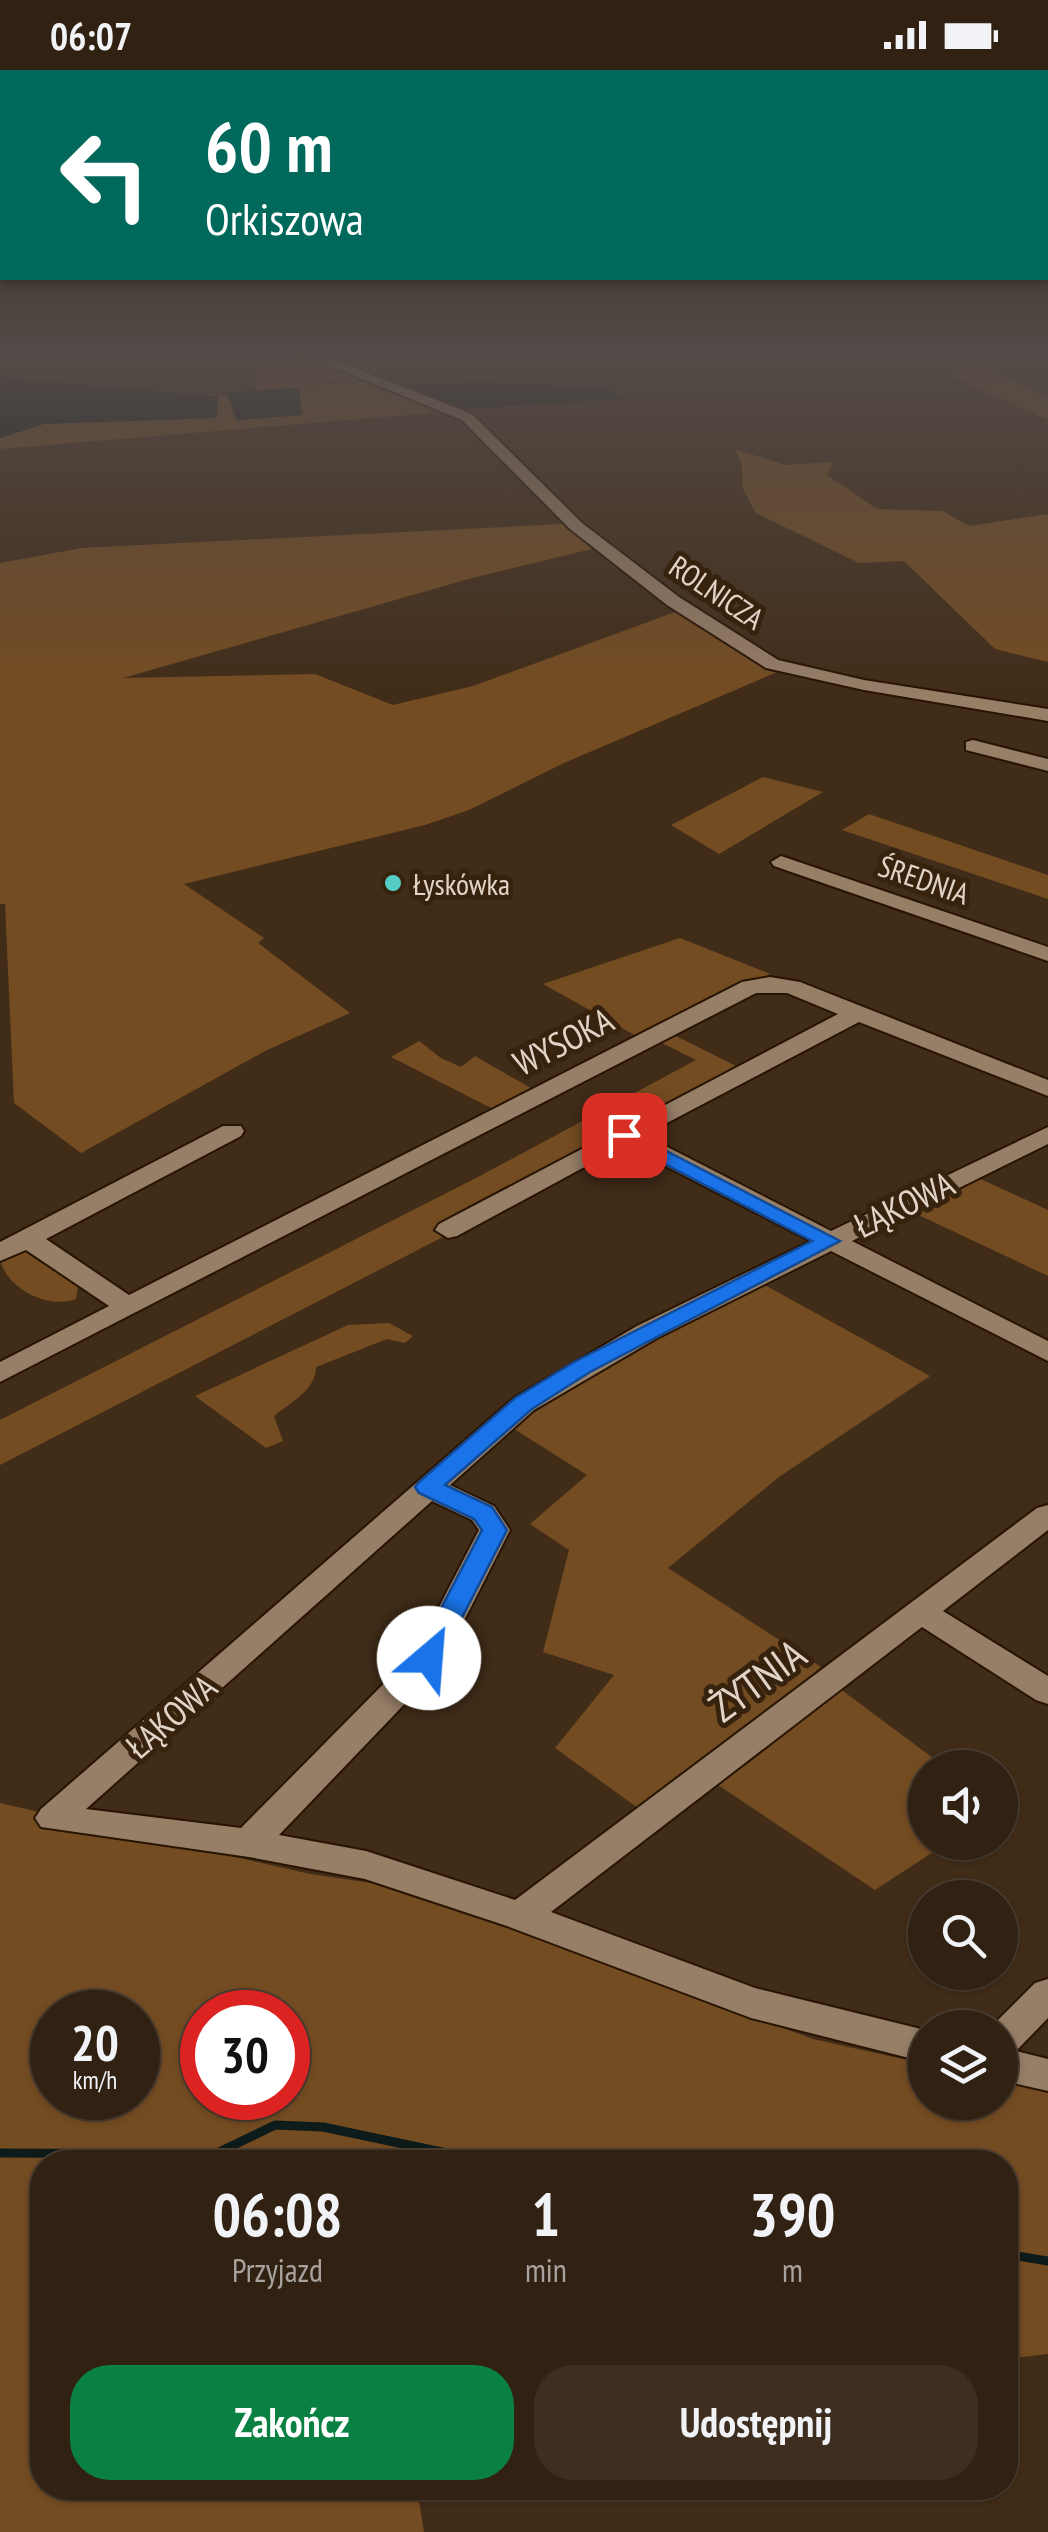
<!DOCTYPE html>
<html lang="pl">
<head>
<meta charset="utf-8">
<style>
  :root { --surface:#312112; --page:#3d2e20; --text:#f1f3f6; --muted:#a8a39f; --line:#4c3e32; --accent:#0b8043 }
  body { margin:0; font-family:"PT Sans Narrow",sans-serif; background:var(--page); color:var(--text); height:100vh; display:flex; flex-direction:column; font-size:38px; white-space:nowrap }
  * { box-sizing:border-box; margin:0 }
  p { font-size:32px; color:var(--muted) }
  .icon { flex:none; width:55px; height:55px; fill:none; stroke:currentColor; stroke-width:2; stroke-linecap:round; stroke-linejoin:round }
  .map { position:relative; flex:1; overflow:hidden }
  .drawer { position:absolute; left:30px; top:2080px; width:988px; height:350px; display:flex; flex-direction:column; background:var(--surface); border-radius:40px; box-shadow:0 2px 8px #0004,0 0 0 2px var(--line) }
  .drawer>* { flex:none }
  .hud { position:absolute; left:0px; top:0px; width:1050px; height:210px; box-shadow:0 2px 8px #0004,0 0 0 2px var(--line); background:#00695c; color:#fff; overflow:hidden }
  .tools { position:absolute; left:908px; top:1680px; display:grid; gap:20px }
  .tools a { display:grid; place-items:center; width:110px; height:110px; border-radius:50%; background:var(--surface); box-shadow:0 2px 8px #0004,0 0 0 2px var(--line); font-size:50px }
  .speed { position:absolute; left:30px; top:1920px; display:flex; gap:20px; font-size:50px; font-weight:700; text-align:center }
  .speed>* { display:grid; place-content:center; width:130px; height:130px; border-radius:50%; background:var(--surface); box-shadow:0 2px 8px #0004,0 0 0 2px var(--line); line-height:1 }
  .speed small { font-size:25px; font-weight:400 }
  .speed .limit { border:15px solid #d22; background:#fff; color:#111 }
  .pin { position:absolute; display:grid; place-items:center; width:85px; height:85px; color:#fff; margin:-42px; border-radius:20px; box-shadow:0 5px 15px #0006 }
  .me { position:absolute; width:110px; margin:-55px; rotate:27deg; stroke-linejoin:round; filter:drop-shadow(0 0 8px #0008) }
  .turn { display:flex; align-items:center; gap:35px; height:210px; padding:0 40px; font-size:45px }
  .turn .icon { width:130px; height:130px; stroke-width:2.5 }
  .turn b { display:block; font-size:70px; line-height:85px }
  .eta { display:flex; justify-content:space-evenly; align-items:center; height:170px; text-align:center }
  .eta b { font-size:60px; font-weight:700; line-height:70px }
  .primary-button { display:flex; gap:20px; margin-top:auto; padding:20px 40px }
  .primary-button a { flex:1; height:115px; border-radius:40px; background:var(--accent); color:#fff; font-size:40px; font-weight:700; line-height:115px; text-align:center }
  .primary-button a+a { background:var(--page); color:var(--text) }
  .status { display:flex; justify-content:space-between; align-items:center; height:70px; padding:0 50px; background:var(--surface); direction:ltr }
  .status svg { height:28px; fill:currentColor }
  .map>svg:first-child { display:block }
  .green { fill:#744c22; fill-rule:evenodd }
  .water { fill:#0d1b1a }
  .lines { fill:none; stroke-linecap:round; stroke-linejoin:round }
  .stream { stroke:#0d1b1a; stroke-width:9 }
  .minor-casing { stroke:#271402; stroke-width:4 }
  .minor { fill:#967e67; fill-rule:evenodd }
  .route { fill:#1a73e8; stroke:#114b97; stroke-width:2.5 }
  .poi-dot { fill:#54cdc7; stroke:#37220e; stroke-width:4 }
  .labels { text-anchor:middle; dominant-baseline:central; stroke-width:10; stroke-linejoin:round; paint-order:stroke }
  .far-street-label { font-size:30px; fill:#e1d4c7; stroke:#37220e }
  .far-poi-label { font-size:30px; fill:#e1d4c7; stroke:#37220e; text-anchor:start }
  .street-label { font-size:35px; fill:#e1d4c7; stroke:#37220e }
  .near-street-label { font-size:42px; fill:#e1d4c7; stroke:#37220e }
</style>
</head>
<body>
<div class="status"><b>06:07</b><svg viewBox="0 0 49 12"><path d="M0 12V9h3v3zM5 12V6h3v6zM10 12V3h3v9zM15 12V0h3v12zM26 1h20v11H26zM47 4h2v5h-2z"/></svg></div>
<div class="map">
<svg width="1048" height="2462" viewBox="0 0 1048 2462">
  <rect width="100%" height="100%" fill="#412c18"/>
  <!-- green -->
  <g class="green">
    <path d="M310,286L367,309L278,316L376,311L444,342L0,379V368L44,354L108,350L218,327L205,324L229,326L237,350L301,345L299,318L256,320V292Z"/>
    <path d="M987,299L1048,327V350L955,308L954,301Z"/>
    <path d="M735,379L785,395L833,392L827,405L877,439L943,441L969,456L1048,444V592L995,579L904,491L859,493L756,443L743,419L742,396Z"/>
    <path d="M564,454L592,479L472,508L123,608L315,604L393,635L473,616L678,541L756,594L782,600L564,693L469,740L425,755L184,814L264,868L258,873L350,943L267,980L81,1083L14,1033L5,834H0V493L82,478Z"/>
    <path d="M763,707L823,722L719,784L671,755Z"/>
    <path d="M869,744L1048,805V829L842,760Z"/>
    <path d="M680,868L770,904L638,967L543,914Z"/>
    <path d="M670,963L738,997L433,1159L443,1167L0,1395V1350L478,1107L696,990L656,970Z"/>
    <path d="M419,971L441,988L461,997L475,986L534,1020L495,1040L391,987Z"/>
    <path d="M974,1106L1048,1140V1206L910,1141Z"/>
    <path d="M25,1181L45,1188L79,1210L76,1229C50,1239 10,1221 1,1193Z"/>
    <path d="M761,1213L930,1306L779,1407L668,1498L821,1597L649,1746L555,1678L614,1605L543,1582L569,1480L530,1454L587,1405L511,1357L650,1270Z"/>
    <path d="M389,1253L413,1266L405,1273L387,1269L316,1297C316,1320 290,1333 274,1346L283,1371L266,1378L195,1326L348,1255Z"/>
    <path d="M839,1618L945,1697L925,1698V1772L947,1773L875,1820L715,1713Z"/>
    <path d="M0,1733L310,1804L392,1816L813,1969L925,1994V2032H1000V2011L1048,2021V2284L1005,2289V2092H42V2418H417L424,2462H0ZM52,1942H138V2028H52ZM202,1942H288V2028H202Z"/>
  </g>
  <!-- water -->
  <g class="water">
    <path d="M0,307L218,327L217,348L44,354L0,368Z"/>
    <path d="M478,312L606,317L625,329L466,339L404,315Z"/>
    <path d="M299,318L302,345L236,350L227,322Z"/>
  </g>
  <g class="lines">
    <!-- stream -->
    <g class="stream">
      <path d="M0,2083L215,2084L275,2055L323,2057L489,2092"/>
      <path d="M1005,2184L1048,2191"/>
    </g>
    <!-- minor casing -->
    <g class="minor-casing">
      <g id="minor">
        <path d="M294,281H312L472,344L582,453L679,527L778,590L864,610L1048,639V651L864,620L766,598L667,535L570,459L462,350Z"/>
        <path d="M973,670L1048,689V701L966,680V672Z"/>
        <path d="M781,786L1048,877V891L774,796L771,792Z"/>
        <path d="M770,907L800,912L1048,1010V1026L859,952L644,1065L831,1161L1048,1057V1074L852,1171L1048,1271V1291L831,1181L657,1268L534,1340L450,1415L494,1436L510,1460L441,1596L279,1765L366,1781L515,1830L1037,1438L1048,1435V1460L943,1541L1048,1606V1634L1036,1630L922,1557L551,1842L755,1918L925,1960V1992L751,1948L507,1856L365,1809L249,1787L41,1757L35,1748L41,1739L514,1328L637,1256L811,1171L625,1075L457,1166L448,1168L435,1160L439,1154L838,944L787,923H756L0,1312V1292L109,1236L26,1180L0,1191V1172L223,1056H241L244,1061L241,1066L46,1169L129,1225L742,912ZM432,1431L472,1450L479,1460L416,1581L241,1758L86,1739Z"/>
        <path d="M1048,1909V1948L1016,1981L1048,1989V2021L1000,2010V1958H990L1035,1913Z"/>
      </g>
    </g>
    <!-- minor -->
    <use href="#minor" class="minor"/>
  </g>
  <!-- sky -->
  <linearGradient id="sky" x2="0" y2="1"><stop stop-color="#24180d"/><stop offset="0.45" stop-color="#544b48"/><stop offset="1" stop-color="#544b48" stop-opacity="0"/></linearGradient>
  <rect width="1048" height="625" fill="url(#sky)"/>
  <!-- route -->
  <path class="route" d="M624,1059L840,1171L590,1302L532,1339L445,1415L492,1437L507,1460L438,1594H419L415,1588L482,1460L474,1449L419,1423L415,1417L419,1412L515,1328L574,1292L812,1171L617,1069L614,1065L617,1061Z"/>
  <!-- markers -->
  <circle class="poi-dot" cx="393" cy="813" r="10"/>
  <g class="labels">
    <!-- far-street labels -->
    <g class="far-street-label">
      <text transform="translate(717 522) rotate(34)">ROLNICZA</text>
      <text transform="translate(924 809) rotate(19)">ŚREDNIA</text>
    </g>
    <!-- far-poi labels -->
    <g class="far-poi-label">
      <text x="413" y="813">Łyskówka</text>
    </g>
    <!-- street labels -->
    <g class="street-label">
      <text transform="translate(563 971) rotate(-27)">WYSOKA</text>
      <text transform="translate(904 1134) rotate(-26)">ŁĄKOWA</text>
      <text transform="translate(171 1646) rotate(-41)">ŁĄKOWA</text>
    </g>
    <!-- near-street labels -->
    <g class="near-street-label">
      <text transform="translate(757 1610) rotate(-36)">ŻYTNIA</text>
    </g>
  </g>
</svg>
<div class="tools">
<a><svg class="icon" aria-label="sound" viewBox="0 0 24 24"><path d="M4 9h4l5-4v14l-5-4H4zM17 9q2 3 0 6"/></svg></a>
<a><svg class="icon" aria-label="search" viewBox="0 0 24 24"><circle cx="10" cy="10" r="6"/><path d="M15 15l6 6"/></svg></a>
<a><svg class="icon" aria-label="layers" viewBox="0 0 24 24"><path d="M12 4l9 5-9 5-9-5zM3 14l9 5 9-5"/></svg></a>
</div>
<div class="speed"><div>20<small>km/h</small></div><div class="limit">30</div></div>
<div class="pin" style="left:624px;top:1065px;background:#d93025"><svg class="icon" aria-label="arrive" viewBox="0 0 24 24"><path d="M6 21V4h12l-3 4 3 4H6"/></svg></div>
<svg class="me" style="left:429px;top:1588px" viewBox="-20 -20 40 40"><circle r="19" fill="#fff"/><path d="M0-13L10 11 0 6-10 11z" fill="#1a73e8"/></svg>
<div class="hud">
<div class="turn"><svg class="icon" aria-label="left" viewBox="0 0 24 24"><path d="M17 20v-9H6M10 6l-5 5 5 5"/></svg><div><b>60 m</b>Orkiszowa</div></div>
</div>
<section class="drawer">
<div class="eta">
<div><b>06:08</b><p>Przyjazd</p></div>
<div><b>1</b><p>min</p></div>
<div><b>390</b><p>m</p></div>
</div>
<div class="primary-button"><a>Zakończ</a><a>Udostępnij</a></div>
</section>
</div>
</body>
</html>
